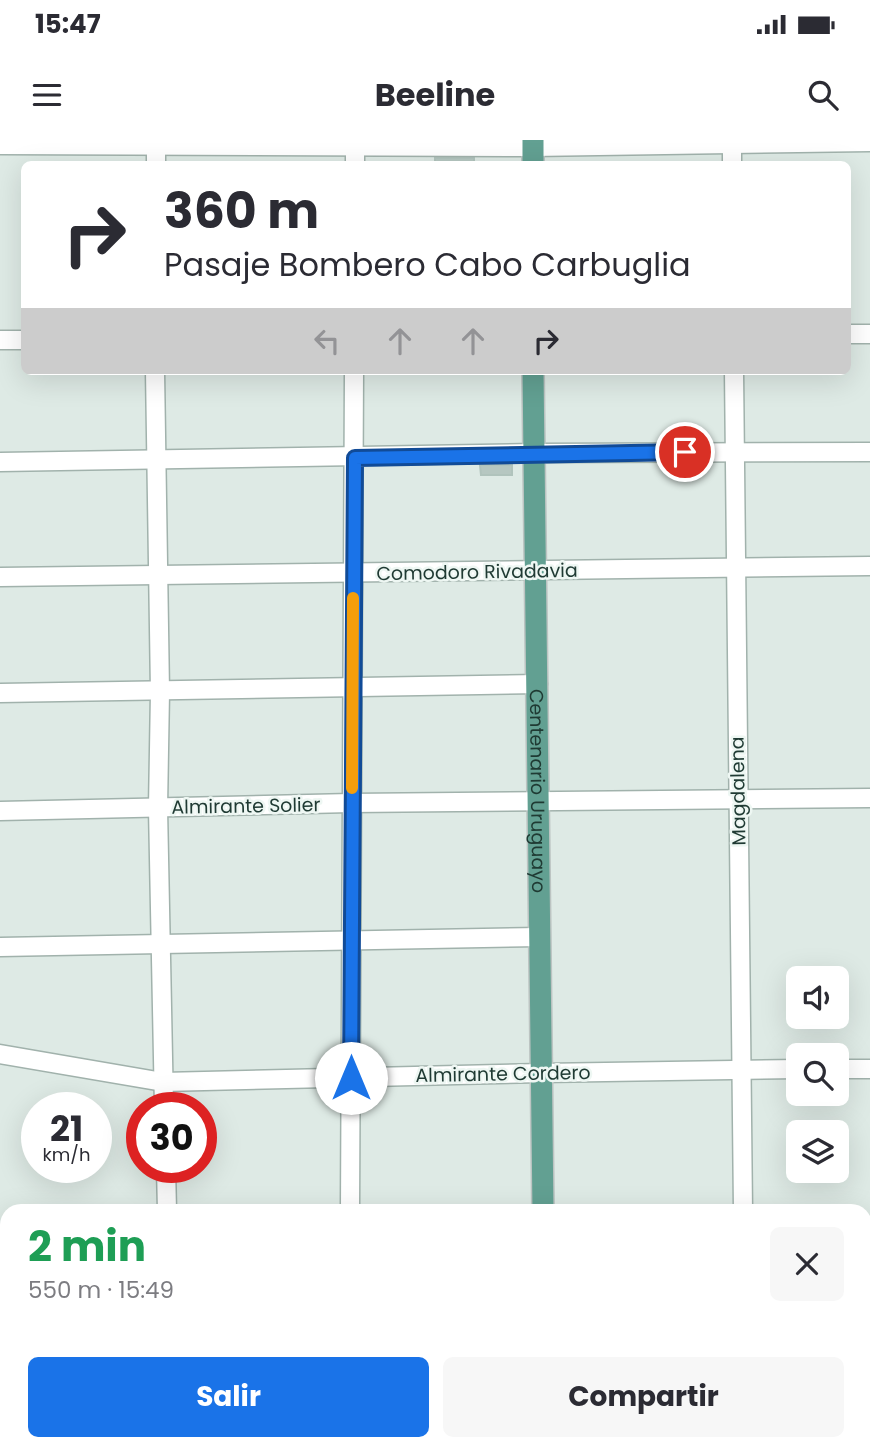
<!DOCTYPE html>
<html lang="es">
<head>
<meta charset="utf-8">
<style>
  :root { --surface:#fff; --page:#f7f7f7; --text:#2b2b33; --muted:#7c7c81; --accent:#1a73e8 }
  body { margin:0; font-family:Poppins,sans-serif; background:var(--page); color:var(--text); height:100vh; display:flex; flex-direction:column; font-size:26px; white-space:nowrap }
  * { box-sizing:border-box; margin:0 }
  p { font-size:23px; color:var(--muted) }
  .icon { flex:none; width:38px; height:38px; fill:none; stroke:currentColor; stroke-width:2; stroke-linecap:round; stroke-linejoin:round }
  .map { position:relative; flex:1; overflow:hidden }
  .sheet { position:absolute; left:0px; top:1064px; width:872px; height:247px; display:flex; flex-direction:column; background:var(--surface); border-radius:21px 21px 0 0; box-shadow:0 7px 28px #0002 }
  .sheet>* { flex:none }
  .top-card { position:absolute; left:21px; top:21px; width:830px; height:214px; border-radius:10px; box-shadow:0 7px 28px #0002; background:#fff; color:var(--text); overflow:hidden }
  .controls { position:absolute; left:786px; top:826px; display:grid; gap:14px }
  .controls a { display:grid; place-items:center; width:63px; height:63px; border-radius:10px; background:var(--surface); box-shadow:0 7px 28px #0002; font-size:35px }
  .speed { position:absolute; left:21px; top:952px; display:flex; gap:14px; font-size:35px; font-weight:700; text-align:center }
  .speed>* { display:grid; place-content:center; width:91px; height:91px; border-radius:50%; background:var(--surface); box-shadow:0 7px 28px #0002; line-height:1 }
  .speed small { font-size:18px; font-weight:400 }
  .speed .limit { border:10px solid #d22; background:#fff; color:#111 }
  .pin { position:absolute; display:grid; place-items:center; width:60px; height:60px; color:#fff; margin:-30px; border:4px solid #fff; border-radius:50%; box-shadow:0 2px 7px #0007 }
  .me { position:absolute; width:77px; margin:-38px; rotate:0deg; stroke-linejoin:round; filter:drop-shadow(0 0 5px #0008) }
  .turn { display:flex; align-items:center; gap:24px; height:147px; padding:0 28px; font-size:32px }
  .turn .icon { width:91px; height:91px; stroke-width:2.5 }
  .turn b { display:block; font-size:49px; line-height:60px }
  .lanes { display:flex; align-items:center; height:66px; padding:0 28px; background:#0003; justify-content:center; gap:35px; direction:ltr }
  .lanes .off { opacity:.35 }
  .round { display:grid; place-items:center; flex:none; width:74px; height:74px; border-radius:10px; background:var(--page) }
  .head { display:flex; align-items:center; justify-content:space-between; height:119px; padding:0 28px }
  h1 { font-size:42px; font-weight:700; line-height:52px; color:#1e9e55 }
  .action { display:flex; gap:14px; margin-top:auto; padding:14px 28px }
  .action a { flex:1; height:80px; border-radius:10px; background:var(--accent); color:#fff; font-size:28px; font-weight:700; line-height:80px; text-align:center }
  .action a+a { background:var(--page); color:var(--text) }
  .status { display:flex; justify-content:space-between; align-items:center; height:49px; padding:0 35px; background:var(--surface); direction:ltr }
  .status svg { height:19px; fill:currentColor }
  header { display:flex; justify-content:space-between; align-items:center; height:91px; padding:0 28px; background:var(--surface); font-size:32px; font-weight:700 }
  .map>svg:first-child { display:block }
  .building { fill:#b6c7c1; stroke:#b0c3bc; stroke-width:2 }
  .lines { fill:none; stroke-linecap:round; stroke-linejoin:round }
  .minor-casing { stroke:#a1b2ac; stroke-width:21 }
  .major-casing { stroke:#bcc4c2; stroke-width:24 }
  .minor { stroke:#fff; stroke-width:18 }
  .major { stroke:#62a092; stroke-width:21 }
  .route-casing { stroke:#114b97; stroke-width:18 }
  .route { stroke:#1a73e8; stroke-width:12 }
  .slow { stroke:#f59e0b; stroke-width:12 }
  .labels { text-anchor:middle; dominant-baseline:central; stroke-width:5; stroke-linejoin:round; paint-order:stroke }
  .street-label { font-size:19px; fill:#1f3a33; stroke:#eef7f3 }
</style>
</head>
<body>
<div class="status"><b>15:47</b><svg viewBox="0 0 49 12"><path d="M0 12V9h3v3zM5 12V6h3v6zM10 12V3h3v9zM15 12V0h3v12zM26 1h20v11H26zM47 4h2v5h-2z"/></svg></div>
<header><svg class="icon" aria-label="menu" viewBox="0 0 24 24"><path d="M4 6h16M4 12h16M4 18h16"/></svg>Beeline<svg class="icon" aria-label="search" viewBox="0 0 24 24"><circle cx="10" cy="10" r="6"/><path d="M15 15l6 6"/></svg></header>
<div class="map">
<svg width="870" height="1310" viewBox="0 0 870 1310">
  <rect width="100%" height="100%" fill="#deeae5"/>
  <!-- building -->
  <g class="building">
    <rect x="435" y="18" width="39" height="6"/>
    <path d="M480,325H512V335H481Z"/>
  </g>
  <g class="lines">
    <!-- minor casing -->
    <g class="minor-casing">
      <g id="minor">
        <path d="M732,0V24"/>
        <path d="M0,5L533,7L870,2"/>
        <path d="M156,24V0"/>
        <path d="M355,24V0"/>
        <path d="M847,194H870"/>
        <path d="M0,200H24"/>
        <path d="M155,231L160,552L158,668L164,968"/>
        <path d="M734,231L743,1071"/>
        <path d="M0,322L533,313L870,312"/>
        <path d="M0,437L870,426"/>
        <path d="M0,553L538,544"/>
        <path d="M0,671L351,663L870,658"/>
        <path d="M0,807L539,797"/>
        <path d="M0,914L163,942L542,933L798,929"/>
        <path d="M836,929H870"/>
        <path d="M166,1027L167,1071"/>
        <path d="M350,1071L354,231"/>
        <path d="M864,1125H870"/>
        <path d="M0,1133H7"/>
        <path d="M169,1304V1310"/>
        <path d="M745,1304V1310"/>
        <path d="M349,1310V1304"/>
      </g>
    </g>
    <!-- major casing -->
    <g class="major-casing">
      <g id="major">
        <path d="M533,0V24"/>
        <path id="s1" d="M533,231L543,1071"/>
        <path d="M546,1304V1310"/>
      </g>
    </g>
    <!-- minor -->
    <use href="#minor" class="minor"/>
    <!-- major -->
    <use href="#major" class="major"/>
  </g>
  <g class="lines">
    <!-- route casing -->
    <g class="route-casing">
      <path id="route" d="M351,938L355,318L685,312"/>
    </g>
    <!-- route -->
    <use href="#route" class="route"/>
    <!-- slow -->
    <path class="slow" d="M352,648L353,458"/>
  </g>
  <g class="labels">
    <!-- street labels -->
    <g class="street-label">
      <text transform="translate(477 432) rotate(-1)">Comodoro Rivadavia</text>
      <text stroke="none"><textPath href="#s1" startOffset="420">Centenario Uruguayo</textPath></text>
      <text transform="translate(738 651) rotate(-91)">Magdalena</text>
      <text transform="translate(246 666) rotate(-1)">Almirante Solier</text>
      <text transform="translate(503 934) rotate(-1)">Almirante Cordero</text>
    </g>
  </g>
</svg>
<div class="controls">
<a><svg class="icon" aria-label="sound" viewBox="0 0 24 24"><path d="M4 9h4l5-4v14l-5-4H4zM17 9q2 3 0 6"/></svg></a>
<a><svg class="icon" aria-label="search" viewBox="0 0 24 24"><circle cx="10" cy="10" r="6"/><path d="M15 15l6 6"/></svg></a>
<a><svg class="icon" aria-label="layers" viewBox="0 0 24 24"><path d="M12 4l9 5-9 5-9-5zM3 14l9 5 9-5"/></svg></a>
</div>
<div class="speed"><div>21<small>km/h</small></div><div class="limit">30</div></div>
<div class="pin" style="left:685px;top:312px;background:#d93025"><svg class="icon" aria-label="arrive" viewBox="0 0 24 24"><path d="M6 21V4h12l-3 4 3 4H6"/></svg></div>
<svg class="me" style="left:351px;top:938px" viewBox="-20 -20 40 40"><circle r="19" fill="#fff"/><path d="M0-13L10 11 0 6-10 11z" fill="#1a73e8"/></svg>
<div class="top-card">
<div class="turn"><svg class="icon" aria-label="right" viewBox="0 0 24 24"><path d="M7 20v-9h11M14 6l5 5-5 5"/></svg><div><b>360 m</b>Pasaje Bombero Cabo Carbuglia</div></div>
<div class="lanes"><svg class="icon off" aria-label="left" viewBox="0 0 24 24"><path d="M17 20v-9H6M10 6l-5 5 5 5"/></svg><svg class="icon off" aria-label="ahead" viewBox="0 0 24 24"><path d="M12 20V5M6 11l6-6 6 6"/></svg><svg class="icon off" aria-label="ahead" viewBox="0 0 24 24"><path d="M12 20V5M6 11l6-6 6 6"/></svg><svg class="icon" aria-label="right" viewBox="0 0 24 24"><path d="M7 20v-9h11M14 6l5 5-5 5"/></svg></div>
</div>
<section class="sheet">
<div class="head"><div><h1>2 min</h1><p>550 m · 15:49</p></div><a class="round"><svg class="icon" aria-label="close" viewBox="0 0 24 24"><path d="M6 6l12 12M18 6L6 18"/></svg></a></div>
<div class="action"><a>Salir</a><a>Compartir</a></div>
</section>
</div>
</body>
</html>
